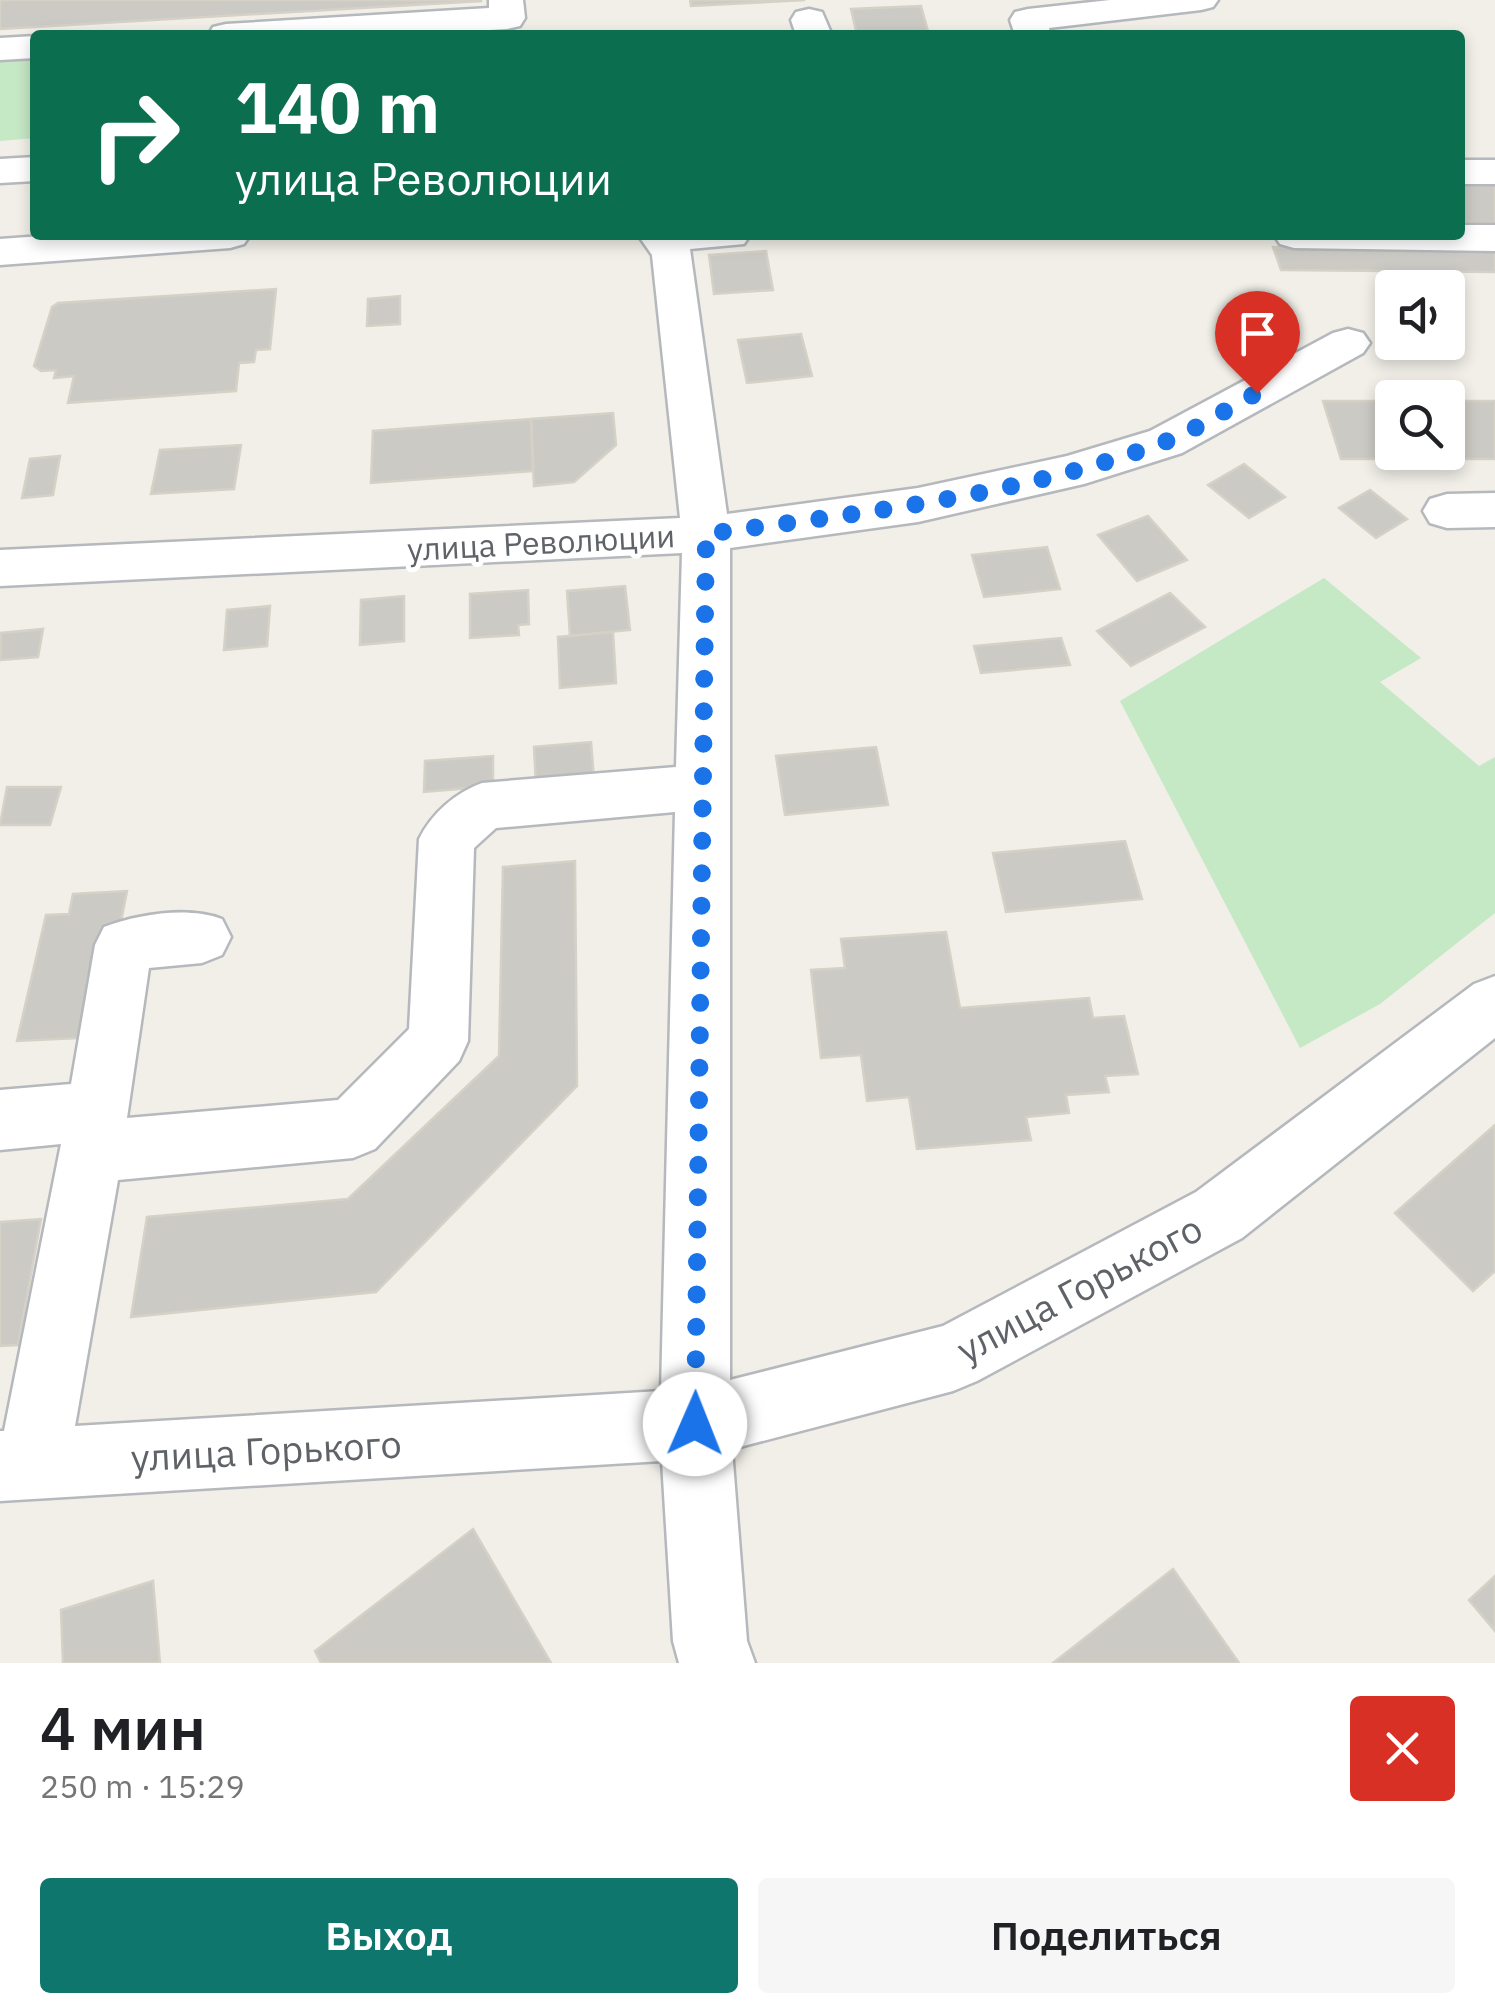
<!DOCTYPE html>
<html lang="ru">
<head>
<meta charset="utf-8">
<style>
  :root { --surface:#fff; --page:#f6f6f6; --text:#202124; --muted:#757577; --accent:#0f766e }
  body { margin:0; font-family:"IBM Plex Sans",sans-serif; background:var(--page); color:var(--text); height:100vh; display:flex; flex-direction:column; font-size:38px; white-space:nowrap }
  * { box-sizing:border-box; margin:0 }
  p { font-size:32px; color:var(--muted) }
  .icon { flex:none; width:55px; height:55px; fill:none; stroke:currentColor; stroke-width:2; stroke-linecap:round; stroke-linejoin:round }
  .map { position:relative; height:1663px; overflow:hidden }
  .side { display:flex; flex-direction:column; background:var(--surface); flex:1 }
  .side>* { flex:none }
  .top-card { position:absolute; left:30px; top:30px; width:1435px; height:210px; border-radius:10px; box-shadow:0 5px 15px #0003; background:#0b6e4f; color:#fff; overflow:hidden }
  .controls { position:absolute; left:1375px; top:270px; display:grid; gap:20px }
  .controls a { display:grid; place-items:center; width:90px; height:90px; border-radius:10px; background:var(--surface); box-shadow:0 5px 15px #0003; font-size:50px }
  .pin { position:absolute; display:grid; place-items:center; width:85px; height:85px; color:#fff; margin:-102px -42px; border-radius:50% 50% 50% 0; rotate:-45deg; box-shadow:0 0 10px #0007 }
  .pin .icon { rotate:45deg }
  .me { position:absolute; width:110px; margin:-55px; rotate:1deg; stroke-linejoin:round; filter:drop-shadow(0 0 8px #0008) }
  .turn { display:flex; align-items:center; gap:35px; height:210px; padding:0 40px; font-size:45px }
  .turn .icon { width:130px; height:130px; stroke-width:2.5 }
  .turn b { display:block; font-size:70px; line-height:85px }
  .round { display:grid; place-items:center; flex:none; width:105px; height:105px; border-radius:10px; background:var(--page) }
  .head { display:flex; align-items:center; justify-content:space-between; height:170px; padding:0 40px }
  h1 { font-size:60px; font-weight:600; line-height:75px }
  .action { display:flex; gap:20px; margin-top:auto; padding:20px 40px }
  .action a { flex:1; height:115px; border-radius:10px; background:var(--accent); color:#fff; font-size:40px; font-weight:600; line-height:115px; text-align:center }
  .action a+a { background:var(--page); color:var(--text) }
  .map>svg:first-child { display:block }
  .green { fill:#c5e8c5 }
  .building { fill:#cccac5; stroke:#d6d1c6; stroke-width:2.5 }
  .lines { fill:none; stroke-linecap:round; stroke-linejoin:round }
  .minor-casing { stroke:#b5b8bc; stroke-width:5 }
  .minor { fill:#fff; fill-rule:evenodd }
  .route { stroke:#1a73e8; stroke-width:18; stroke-dasharray:0 32.4 }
  .labels { text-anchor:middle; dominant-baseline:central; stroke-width:10; stroke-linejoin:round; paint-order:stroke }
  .street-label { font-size:32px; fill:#5f6368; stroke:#fff }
  .near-street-label { font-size:38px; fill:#5f6368; stroke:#fff }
</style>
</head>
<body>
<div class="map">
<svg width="1495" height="1663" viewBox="0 0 1495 1663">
  <rect width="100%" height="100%" fill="#f1efe8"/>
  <!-- green -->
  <g class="green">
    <path d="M35,55V138L0,141V57Z"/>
    <path d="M1324,578L1421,658L1380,682L1479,766L1495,757V913L1380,1004L1300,1048L1120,701Z"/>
  </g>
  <!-- building -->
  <g class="building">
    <path d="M0,0H481V1L0,29Z"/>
    <path d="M690,0H805L691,6Z"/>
    <path d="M921,6L929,35H857L851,9Z"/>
    <rect x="1460" y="185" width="35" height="38"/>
    <path d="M1273,247L1495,248V272L1281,270Z"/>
    <path d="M766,251L773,290L714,294L709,255Z"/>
    <path d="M276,289L270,349L256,350L254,362L239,363L236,391L68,403L74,376L54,378L56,370L41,371L34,366L52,307L58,303Z"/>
    <path d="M400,296V324L367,326L368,299Z"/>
    <path d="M801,334L812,376L747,383L738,340Z"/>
    <path d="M1323,401H1392V452H1448V401H1495V459H1341Z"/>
    <path d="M613,413L616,445L574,482L534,486L531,419Z"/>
    <path d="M531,419L533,471L371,483L373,431Z"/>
    <path d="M241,445L234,489L151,494L160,450Z"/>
    <path d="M60,456L53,495L22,498L30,459Z"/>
    <path d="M1244,464L1285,497L1249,518L1208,485Z"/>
    <path d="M1370,490L1407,519L1376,538L1339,508Z"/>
    <path d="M1148,516L1187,560L1137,581L1098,535Z"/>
    <path d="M1047,547L1060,589L984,597L972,555Z"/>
    <path d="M625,586L630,630L570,636L567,591Z"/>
    <path d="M528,590L529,624L518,625L519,635L470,638V594Z"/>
    <path d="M1170,593L1205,627L1131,666L1097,631Z"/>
    <path d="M404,596V641L360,645L361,600Z"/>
    <path d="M270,606L267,646L224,650L227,610Z"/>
    <path d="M43,629L38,657L0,660L1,633Z"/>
    <path d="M613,632L616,683L560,688L558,637Z"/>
    <path d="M1061,638L1070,665L981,673L974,646Z"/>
    <path d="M591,742L594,779L536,785L534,747Z"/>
    <path d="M876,747L888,805L785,815L776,756Z"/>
    <path d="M493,756V786L424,792L425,761Z"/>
    <path d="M7,787H61L50,825H0Z"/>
    <path d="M1125,841L1142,899L1006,912L993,853Z"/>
    <path d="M575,861L577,1086L376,1292L131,1317L147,1217L348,1199L499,1056L503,867Z"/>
    <path d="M127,891L98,1037L17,1041L46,915L69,914L73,894Z"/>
    <path d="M946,932L960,1008L1089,998L1093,1018L1124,1016L1138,1074L1105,1076L1109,1092L1066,1095L1069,1113L1026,1117L1031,1140L917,1149L909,1097L867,1101L861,1055L821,1058L811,970L845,968L841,939Z"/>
    <path d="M1495,1125V1271L1473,1291L1395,1213Z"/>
    <path d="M41,1219L18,1345L0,1346V1222Z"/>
    <path d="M473,1529L551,1663H321L315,1651Z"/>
    <path d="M1173,1569L1239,1663H1053Z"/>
    <path d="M1495,1576V1631L1469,1600Z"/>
    <path d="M153,1581L160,1663H63L61,1610Z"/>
  </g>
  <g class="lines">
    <!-- minor casing -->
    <g class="minor-casing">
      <g id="minor">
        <path d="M489,0H523L525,18L520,26L507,29L402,35H208L213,27L226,24L489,8Z"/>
        <path d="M1110,0H1218L1213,7L1201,10L1049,28L1051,35H1015L1010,20L1015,12L1028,9Z"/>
        <path d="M809,9L822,12L832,35H796L791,20L796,12Z"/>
        <path d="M35,36V58L0,60V38Z"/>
        <path d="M35,157V181L0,183V159Z"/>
        <rect x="1460" y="160" width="35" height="24"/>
        <path d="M1460,225H1495V251L1294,248L1280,244L1274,235H1460Z"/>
        <path d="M55,235H250L244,244L230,248L0,265V239Z"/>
        <path d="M638,235H750L744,244L690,249L727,514L918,488L1067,456L1150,431L1333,333L1348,329L1363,333L1370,343L1363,353L1182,453L1084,484L918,522L730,548V1380L943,1326L1196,1192L1474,984L1495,976V1038L1242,1238L977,1381L953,1391L732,1449L747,1641L755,1663H679L673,1641L662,1461L0,1501V1431H4L61,1144L0,1150V1090L71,1084L95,945L104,927C138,914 188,906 222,919L231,937L222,955L202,963L149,968L127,1118L338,1100L409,1029L419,839C432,813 455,793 482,783L676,767L682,553L0,586V550L680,518L652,255ZM675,812L661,1391L75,1426L118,1180L353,1158L375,1149L459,1061L468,1041L474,848L496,828Z"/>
        <path d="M1495,493V527L1447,528L1430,523L1423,511L1430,499L1447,494Z"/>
      </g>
    </g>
    <!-- minor -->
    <use href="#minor" class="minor"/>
  </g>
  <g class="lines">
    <!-- route -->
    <path class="route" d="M695,1424L706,534C859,513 1016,497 1162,443C1195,431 1226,409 1257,393"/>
  </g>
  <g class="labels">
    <!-- street labels -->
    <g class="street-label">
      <text transform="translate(541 542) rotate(-3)">улица Революции</text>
    </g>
    <!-- near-street labels -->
    <g class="near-street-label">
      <text transform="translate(1079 1288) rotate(-28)">улица Горького</text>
      <text transform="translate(266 1450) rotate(-3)">улица Горького</text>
    </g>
  </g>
</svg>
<div class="controls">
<a><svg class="icon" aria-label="sound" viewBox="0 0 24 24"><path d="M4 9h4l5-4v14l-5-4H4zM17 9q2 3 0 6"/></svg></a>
<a><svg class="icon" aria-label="search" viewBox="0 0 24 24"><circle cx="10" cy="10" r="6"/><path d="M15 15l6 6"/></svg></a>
</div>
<div class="pin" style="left:1257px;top:393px;background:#d93025"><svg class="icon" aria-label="arrive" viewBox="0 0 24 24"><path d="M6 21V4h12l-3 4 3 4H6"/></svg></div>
<svg class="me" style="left:695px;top:1424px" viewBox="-20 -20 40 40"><circle r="19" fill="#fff"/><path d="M0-13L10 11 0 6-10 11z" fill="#1a73e8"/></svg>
<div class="top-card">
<div class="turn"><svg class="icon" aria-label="right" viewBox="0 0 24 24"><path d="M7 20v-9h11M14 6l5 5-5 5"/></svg><div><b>140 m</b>улица Революции</div></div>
</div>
</div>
<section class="side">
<div class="head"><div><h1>4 мин</h1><p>250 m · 15:29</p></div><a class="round" style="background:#d93025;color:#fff"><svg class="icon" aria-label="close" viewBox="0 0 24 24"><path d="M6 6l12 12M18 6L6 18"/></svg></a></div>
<div class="action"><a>Выход</a><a>Поделиться</a></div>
</section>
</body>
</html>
